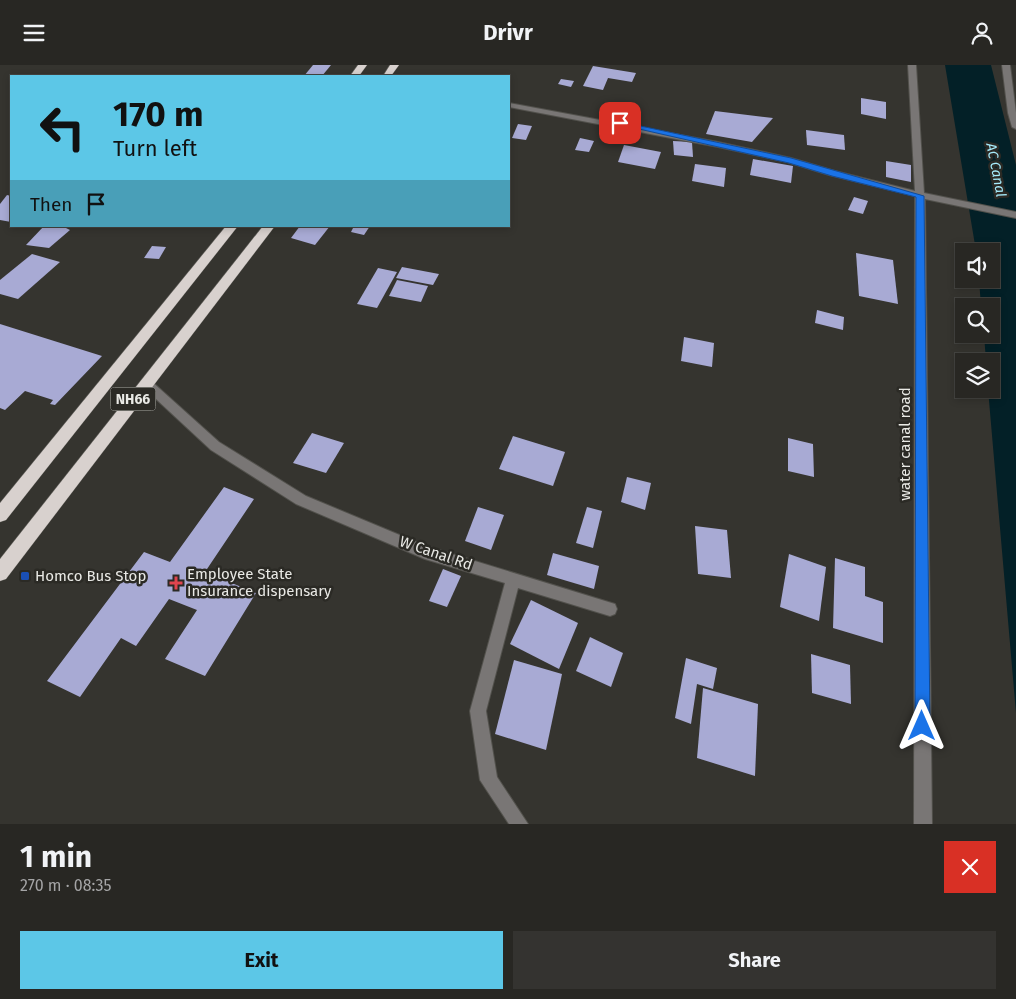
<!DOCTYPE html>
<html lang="en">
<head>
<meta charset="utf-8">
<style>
  :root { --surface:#282723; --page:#343330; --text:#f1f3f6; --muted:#a5a5a6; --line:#444441; --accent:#5cc7e7 }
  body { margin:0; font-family:"Fira Sans",sans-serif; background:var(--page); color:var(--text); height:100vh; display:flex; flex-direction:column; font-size:19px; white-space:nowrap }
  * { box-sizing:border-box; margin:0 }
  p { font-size:16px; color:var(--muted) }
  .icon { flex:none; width:28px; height:28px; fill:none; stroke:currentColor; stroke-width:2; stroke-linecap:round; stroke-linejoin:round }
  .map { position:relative; height:759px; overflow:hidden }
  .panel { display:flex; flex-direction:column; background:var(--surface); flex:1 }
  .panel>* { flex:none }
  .hud { position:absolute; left:10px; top:10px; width:500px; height:152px; border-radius:0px; box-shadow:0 2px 8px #0003,0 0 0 1px var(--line); background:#5cc7e7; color:#111; overflow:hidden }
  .controls { position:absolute; left:955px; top:178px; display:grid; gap:10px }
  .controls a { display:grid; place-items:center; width:45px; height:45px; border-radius:0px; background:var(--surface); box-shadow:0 2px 8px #0003,0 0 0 1px var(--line); font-size:25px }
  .pin { position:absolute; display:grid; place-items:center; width:42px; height:42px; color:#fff; margin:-21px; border-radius:10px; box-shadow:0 2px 8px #0006 }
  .me { position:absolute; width:55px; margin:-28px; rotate:0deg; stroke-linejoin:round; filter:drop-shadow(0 0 4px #0008) }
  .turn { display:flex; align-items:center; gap:18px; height:105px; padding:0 20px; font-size:22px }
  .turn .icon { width:65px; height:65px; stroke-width:2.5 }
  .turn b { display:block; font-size:35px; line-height:42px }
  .then { display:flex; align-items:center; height:48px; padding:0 20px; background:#0003; gap:10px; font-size:19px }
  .round { display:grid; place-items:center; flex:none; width:52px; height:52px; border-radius:0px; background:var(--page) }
  .head { display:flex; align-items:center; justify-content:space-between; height:85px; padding:0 20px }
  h1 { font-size:30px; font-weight:700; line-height:38px }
  .primary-button { display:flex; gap:10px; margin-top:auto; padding:10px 20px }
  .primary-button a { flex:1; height:58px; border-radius:0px; background:var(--accent); color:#111; font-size:20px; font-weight:700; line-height:58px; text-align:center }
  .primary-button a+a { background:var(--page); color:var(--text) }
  header { display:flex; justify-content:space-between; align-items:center; height:65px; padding:0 20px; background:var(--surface); font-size:22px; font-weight:700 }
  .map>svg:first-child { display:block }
  .water { fill:#032027 }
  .building { fill:#a8aad4 }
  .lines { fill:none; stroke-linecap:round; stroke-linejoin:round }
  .minor-casing { stroke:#52514c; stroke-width:2 }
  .highway-casing { stroke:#52514c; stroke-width:1 }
  .minor { fill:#797675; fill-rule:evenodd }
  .highway { fill:#d8d1ce; fill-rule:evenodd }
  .route { fill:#1a73e8; stroke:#114b97 }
  .transit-dot { fill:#1a4fb4; stroke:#2b2a25; stroke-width:2 }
  .health-dot { fill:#e0444e; stroke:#2b2a25; stroke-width:2 }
  .labels { text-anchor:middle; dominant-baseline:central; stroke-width:5; stroke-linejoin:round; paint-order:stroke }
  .far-water-label { font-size:14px; font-style:italic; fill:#a6ecfc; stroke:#2b2a25 }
  .shield { fill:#2b2a25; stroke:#b0b0ab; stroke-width:1 }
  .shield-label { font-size:14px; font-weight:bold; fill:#e9e9e5 }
  .street-label { font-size:15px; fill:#e9e9e5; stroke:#2b2a25 }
  .poi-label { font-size:15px; fill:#e9e9e5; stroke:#2b2a25; text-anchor:start }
</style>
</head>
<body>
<header><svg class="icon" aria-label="menu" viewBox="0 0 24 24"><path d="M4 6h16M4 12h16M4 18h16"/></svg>Drivr<svg class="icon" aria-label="person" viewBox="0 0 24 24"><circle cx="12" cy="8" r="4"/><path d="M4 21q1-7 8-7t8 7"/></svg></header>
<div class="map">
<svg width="1016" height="759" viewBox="0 0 1016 759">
  <rect width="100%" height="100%" fill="#35342f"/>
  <!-- water -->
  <path class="water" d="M945,0H991L1016,100V648L988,324H991V296H986L984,269H991V241H981L979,214H991V186H976Z"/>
  <!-- building -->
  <g class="building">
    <path d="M313,0H331L322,11H304Z"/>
    <path d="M593,1L636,8L632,17L608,13L603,25L583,21Z"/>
    <path d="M561,14L574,16L571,22L558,19Z"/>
    <path d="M861,33L886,37V54L861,49Z"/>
    <path d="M715,46L773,53L752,77L706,69Z"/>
    <path d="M518,59L532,61L526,75L512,73Z"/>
    <path d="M806,65L844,70L845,85L807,80Z"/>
    <path d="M580,73L594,76L589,87L575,85Z"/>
    <path d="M673,76L692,77L693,92L674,90Z"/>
    <path d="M624,80L661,87L655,104L618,97Z"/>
    <path d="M753,94L793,101L791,118L750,110Z"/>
    <path d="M886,96L911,100V117L886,112Z"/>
    <path d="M695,99L726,103L724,122L692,116Z"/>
    <path d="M7,130L11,131V157L0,155V139Z"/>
    <path d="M854,132L868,136L863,149L848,145Z"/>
    <path d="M44,161H62L70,165L49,183L26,180Z"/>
    <path d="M300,161H330L315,180L291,173Z"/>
    <path d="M354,161H370L364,170L351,167Z"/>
    <path d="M152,181L166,182L159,194L144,193Z"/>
    <path d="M856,188L893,195L898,239L859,231Z"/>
    <path d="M32,189L60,197L18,234L0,229V215Z"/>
    <path d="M402,202L439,209L433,220L396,213Z"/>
    <path d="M378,203L397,207L377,243L357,239Z"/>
    <path d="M397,215L428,221L421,237L389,231Z"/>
    <path d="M817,245L844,252L843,265L815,258Z"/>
    <path d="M0,259L102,291L55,340L50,339L53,335L25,326L5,345L0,343Z"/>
    <path d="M684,272L714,278L712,302L681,296Z"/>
    <path d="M312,368L344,378L326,408L293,398Z"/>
    <path d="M513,371L565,387L553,421L499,404Z"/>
    <path d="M788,373L813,379L814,412L788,406Z"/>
    <path d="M627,412L651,418L645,445L621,437Z"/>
    <path d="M224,422L254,434L205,507L256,528L205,611L165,594L197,545L169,534L136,581L121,573L80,632L47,616L144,487L170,497Z"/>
    <path d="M478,442L504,450L491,485L465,476Z"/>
    <path d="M587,442L602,446L593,483L576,478Z"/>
    <path d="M695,461L727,465L731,513L698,509Z"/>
    <path d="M553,488L599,501L594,524L547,510Z"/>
    <path d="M789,489L826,502L819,556L780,542Z"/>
    <path d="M835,493L865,502V531L883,537V578L833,563Z"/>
    <path d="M443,504L461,511L447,542L429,536Z"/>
    <path d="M531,535L578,558L559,604L510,579Z"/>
    <path d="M590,572L623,588L611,622L576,606Z"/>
    <path d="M811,589L850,600L851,639L812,628Z"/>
    <path d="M686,593L717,603L713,624L697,619L691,659L675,653Z"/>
    <path d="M514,595L562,609L546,685L495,669Z"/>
    <path d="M703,623L758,639L755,711L697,693Z"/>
  </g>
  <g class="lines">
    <!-- minor casing -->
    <g class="minor-casing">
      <g id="minor">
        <path d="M908,0H916L924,128L1016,147V153L925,134L932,759H914L915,131L829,110L787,97L718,82L509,42V38L718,77L791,93L835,106L915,126Z"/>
        <path d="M1002,0H1010L1016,48V64L1012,62L1008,48Z"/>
        <path d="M146,313L150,315L219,377L306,431L426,481L615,539L617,544L615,549L610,551L518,523L486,646L497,712L528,759H509L480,715L470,646L505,518L425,494L296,439L211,385L142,321L140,318L142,315Z"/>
      </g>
    </g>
    <!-- highway casing -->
    <g class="highway-casing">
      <g id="highway">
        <path d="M358,0H367L359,11H350Z"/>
        <path d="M390,0H399L391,11H383Z"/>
        <path d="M226,161H238L6,455L0,457V438Z"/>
        <path d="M263,161H275L6,514L0,516V494Z"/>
      </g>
    </g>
    <!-- minor -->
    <use href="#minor" class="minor"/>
    <!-- highway -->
    <use href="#highway" class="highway"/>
  </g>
  <!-- route -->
  <path class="route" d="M617,56L791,93L924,131L930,661L928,666L922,668L917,666L915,661L916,132L832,111L789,98L617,59Z"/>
  <!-- markers -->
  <rect class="transit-dot" x="20" y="506" width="10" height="10" rx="2.5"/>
  <path class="health-dot" d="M173.5 510.5h5v5h5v5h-5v5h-5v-5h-5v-5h5z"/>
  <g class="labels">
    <!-- far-water labels -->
    <g class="far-water-label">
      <text transform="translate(996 105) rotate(79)">AC Canal</text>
    </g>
    <!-- shield labels -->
    <rect class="shield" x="110.5" y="322.5" width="45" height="23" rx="4"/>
    <g class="shield-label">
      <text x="133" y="334">NH66</text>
    </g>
    <!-- street labels -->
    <g class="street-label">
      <text transform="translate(905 379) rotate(-90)">water canal road</text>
      <text transform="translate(436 488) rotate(19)">W Canal Rd</text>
    </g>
    <!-- poi labels -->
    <g class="poi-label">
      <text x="187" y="509">Employee State<tspan x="187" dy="17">Insurance dispensary</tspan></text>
      <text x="35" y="511">Homco Bus Stop</text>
    </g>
  </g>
</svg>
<div class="controls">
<a><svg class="icon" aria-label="sound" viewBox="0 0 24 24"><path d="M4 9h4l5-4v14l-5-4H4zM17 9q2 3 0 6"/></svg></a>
<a><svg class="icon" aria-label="search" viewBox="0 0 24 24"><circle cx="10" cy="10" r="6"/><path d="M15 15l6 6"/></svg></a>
<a><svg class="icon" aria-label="layers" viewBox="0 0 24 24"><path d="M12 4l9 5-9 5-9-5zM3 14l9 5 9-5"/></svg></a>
</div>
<div class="pin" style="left:620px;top:58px;background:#d93025"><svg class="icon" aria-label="arrive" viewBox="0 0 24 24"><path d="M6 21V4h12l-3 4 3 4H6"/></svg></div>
<svg class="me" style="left:922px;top:661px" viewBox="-20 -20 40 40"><path d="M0-17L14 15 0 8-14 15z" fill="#1a73e8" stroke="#fff" stroke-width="4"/></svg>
<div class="hud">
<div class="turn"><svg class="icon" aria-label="left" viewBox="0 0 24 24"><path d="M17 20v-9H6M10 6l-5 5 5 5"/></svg><div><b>170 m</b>Turn left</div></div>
<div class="then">Then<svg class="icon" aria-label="arrive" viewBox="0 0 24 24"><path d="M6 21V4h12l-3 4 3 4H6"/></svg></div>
</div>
</div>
<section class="panel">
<div class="head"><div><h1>1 min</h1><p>270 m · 08:35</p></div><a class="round" style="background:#d93025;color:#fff"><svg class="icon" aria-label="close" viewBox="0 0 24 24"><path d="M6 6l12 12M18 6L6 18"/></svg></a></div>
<div class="primary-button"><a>Exit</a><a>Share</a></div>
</section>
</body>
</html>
